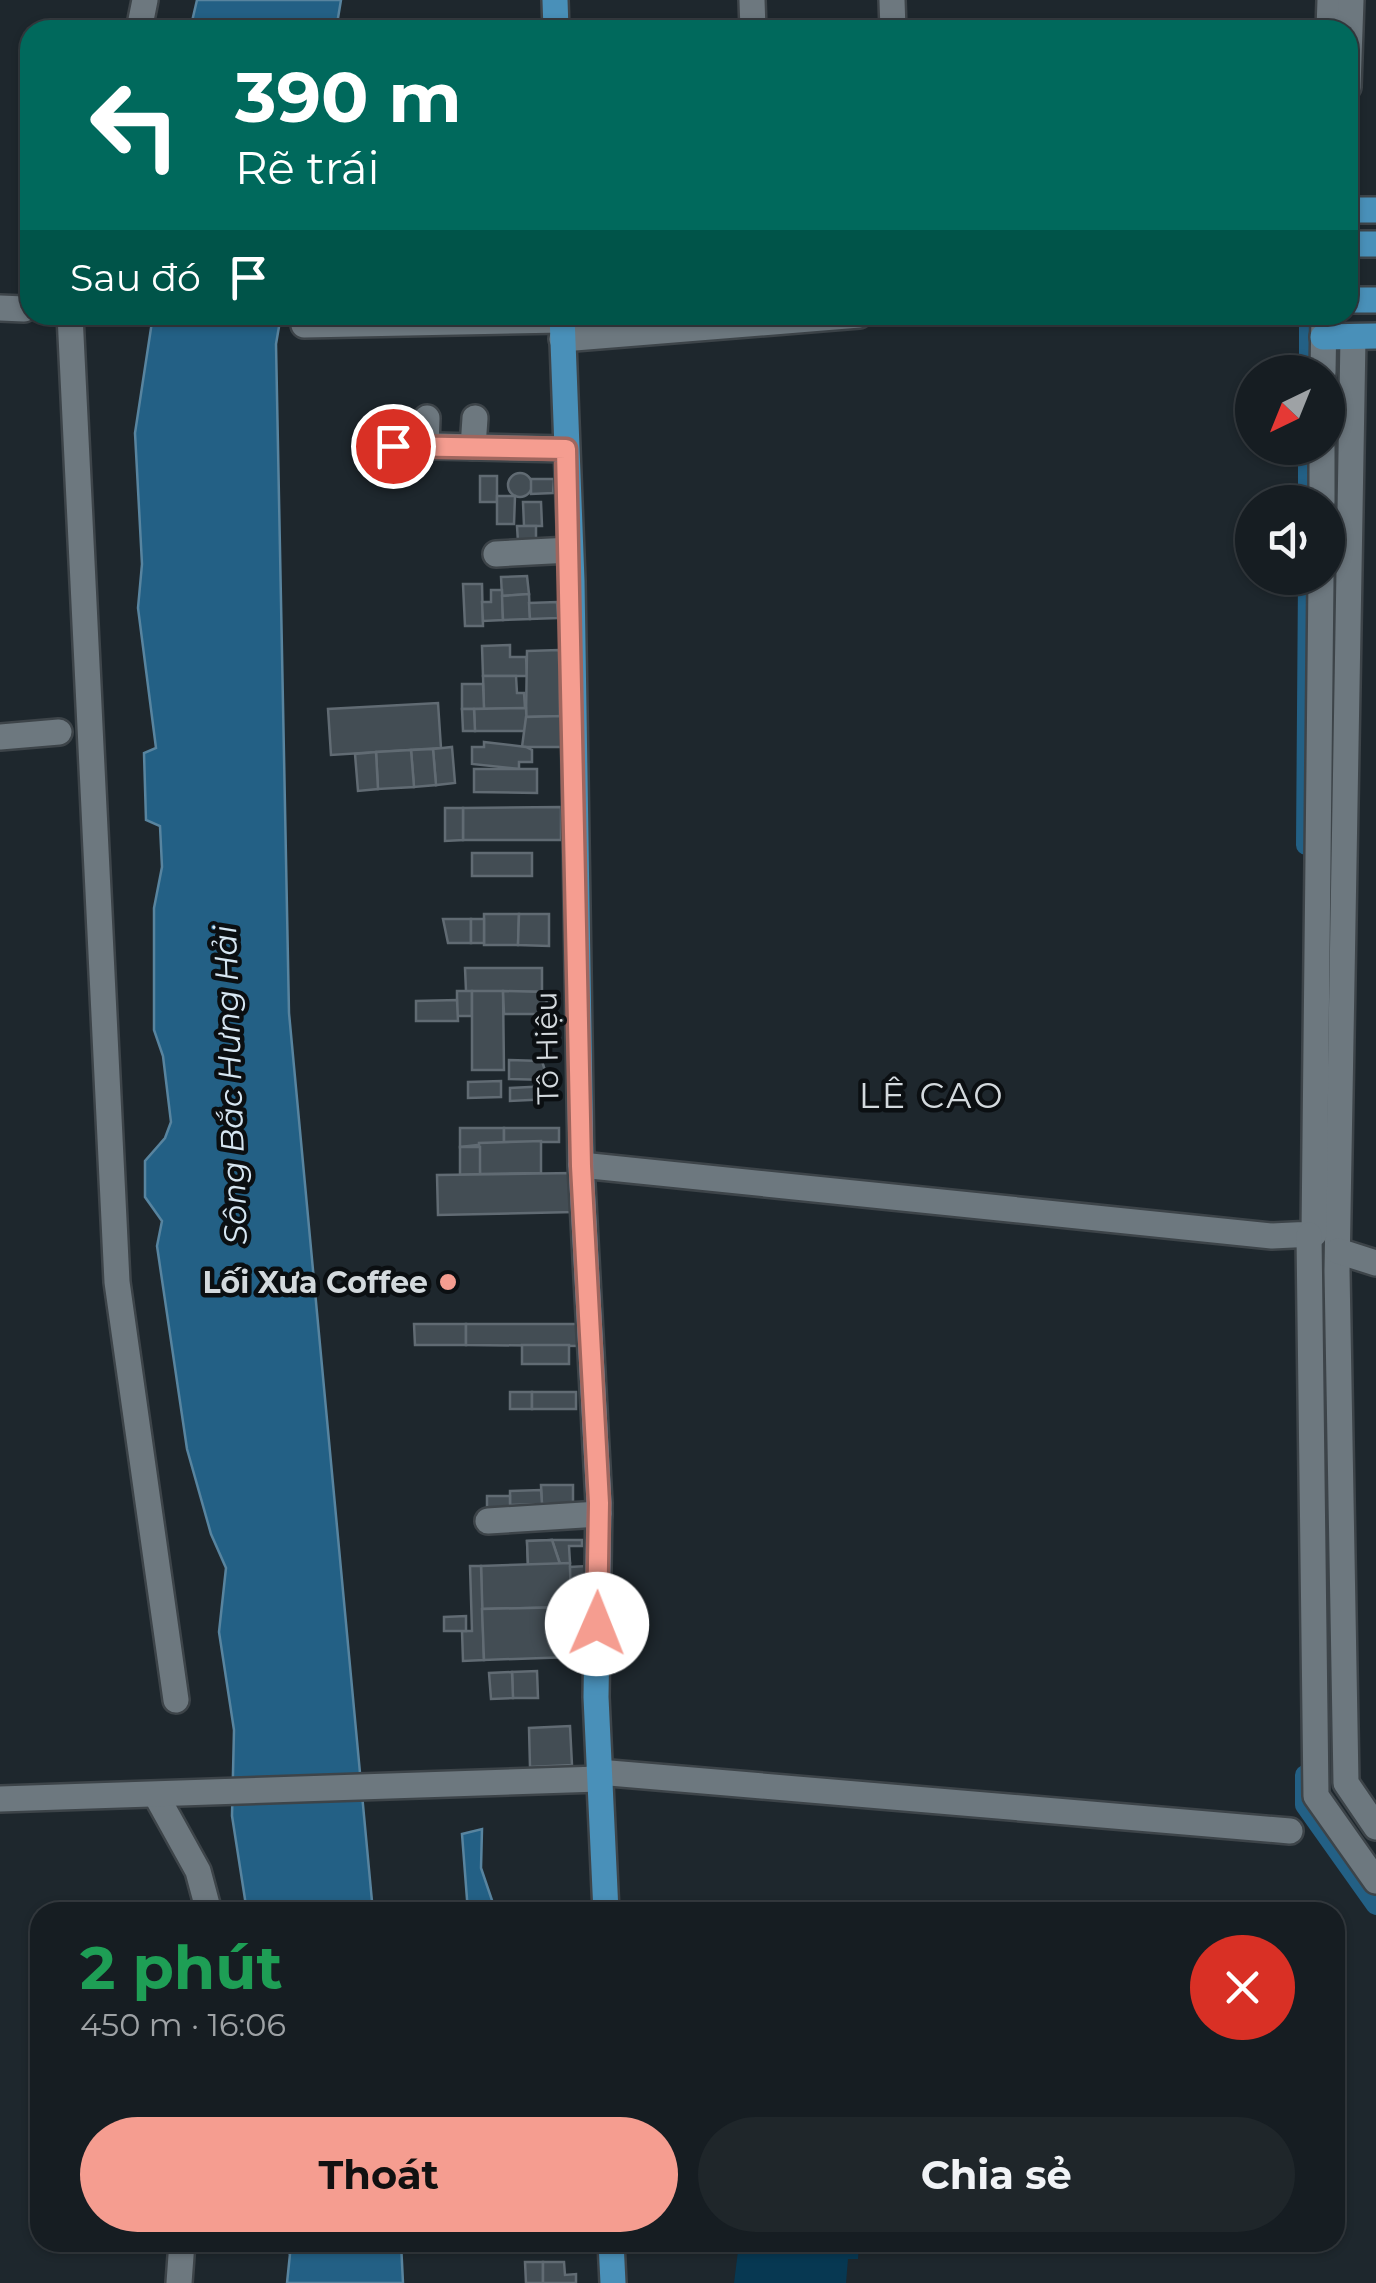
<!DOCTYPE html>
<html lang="vi">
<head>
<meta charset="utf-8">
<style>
  :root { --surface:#161d22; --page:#1f262a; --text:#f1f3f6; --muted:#9ea2a5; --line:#353b40; --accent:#f59d90 }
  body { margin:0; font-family:Montserrat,sans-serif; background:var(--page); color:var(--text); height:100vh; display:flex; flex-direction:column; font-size:38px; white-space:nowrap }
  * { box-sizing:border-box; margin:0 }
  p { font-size:32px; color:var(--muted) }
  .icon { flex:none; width:55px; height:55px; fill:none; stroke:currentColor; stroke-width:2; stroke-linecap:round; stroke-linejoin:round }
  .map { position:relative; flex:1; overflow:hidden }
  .sheet { position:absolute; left:30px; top:1902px; width:1315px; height:350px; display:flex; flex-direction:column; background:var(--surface); border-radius:30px; box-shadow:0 2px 8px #0004,0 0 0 2px var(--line) }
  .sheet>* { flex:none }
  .guide { position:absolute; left:20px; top:20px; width:1338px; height:305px; border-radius:30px; box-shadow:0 2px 8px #0004,0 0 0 2px var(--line); background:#00695c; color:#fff; overflow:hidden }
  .needle { width:65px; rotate:223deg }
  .fabs { position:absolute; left:1235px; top:355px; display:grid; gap:20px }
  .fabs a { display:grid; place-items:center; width:110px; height:110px; border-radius:50%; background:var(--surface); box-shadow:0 2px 8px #0004,0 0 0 2px var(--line); font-size:50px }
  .pin { position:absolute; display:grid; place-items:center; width:85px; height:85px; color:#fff; margin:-42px; border:5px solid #fff; border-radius:50%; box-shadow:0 2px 10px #0007 }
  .me { position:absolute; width:110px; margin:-55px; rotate:1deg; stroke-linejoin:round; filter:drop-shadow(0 0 8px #0008) }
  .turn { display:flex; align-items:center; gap:35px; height:210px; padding:0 50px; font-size:45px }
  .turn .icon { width:130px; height:130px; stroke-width:2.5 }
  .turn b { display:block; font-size:70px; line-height:85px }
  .then { display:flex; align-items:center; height:95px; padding:0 50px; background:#0003; gap:20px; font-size:38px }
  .round { display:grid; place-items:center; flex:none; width:105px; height:105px; border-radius:52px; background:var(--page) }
  .head { display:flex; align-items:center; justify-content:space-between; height:170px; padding:0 50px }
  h1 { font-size:60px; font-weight:700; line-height:75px; color:#1e9e55 }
  .cta { display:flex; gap:20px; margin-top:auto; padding:20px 50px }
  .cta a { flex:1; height:115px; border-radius:60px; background:var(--accent); color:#111; font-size:40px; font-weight:700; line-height:115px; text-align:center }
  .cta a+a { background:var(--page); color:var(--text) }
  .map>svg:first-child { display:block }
  .green { fill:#073852 }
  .water { fill:#236085; stroke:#58849f; stroke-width:2.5 }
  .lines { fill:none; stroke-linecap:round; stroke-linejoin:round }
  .canal { stroke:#236085; stroke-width:20 }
  .building { fill:#434d54; stroke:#616b73; stroke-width:2.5 }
  .minor-casing { stroke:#3d4449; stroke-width:30 }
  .major-casing { stroke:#3d4449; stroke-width:30 }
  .minor { stroke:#6d787f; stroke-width:25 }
  .major { stroke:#4990b9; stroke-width:25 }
  .route-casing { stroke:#9f665e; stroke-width:25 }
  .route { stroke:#f59d90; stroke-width:18 }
  .poi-dot { fill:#f59d90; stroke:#0b0f12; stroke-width:4 }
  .labels { text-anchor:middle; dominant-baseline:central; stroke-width:9; stroke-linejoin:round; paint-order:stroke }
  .street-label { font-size:30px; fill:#d3d9dd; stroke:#0b0f12 }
  .poi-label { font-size:30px; font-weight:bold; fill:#d3d9dd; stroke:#0b0f12; text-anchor:end }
  .water-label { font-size:32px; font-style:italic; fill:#d6e6f2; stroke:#0b0f12 }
  .quarter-label { font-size:35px; letter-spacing:2.5px; fill:#d3d9dd; stroke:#0b0f12 }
</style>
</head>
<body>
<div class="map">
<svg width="1376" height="2283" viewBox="0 0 1376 2283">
  <rect width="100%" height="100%" fill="#1e272d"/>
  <!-- green -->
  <path class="green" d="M739,2243V2242L859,2243L858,2259H848L846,2283H734Z"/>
  <!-- water -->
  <g class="water">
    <path d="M197,0H341L336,30H190Z"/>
    <path d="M153,315H281L276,344L289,1013L373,1912H247L232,1816L234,1730L219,1632L226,1568L211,1534L187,1449L157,1246L162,1221L145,1197V1161L165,1138L171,1122L163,1056L154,1030V908L162,867L160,826L146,820L144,753L156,748L138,608L142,564L135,433Z"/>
    <path d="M482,1829L481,1868L496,1912H468L462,1834Z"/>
    <path d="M276,2243H401L403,2283H287L290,2254Z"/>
  </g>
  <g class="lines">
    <!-- canal -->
    <g class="canal">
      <path d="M1309,372V315"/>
      <path d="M1308,502V448"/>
      <path d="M1306,845L1308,578"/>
      <path d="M1305,1775V1805L1376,1905"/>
    </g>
  </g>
  <!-- building -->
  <g class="building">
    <circle cx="520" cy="485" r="12"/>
    <rect x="480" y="476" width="17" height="26"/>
    <path d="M531,479H554L553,493L531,494Z"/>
    <path d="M497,496H515L514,524H497Z"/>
    <path d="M523,502H541L542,526H524Z"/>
    <path d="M517,526H536V542H518Z"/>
    <path d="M527,576L529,594L502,596L501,577Z"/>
    <path d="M463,584H482L483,626H465Z"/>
    <path d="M491,590H502L503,620L483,621L482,602H491Z"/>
    <path d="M529,594L530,619L503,620L502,596Z"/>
    <path d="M557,602L558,618L530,619L529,603Z"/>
    <path d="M510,645V657H526L527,676H483L482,646Z"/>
    <path d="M559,650L560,716L526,717L527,651Z"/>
    <path d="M483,676H516L517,693H524L525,708L484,709Z"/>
    <path d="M462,684H483L484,709H462Z"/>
    <path d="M438,703L441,748L331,755L328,709Z"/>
    <path d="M526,708L527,731H475L474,709Z"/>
    <path d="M462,709H474L475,731H463Z"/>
    <path d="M562,716L563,747H522L526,717Z"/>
    <path d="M484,742L526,747L532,750V762H519V769L472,764V747H484Z"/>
    <path d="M452,747L455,783L436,785L433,749Z"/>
    <path d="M433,749L436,785L414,787L411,750Z"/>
    <path d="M411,750L414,787L378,789L376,752Z"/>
    <path d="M376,752L378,789L358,791L355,754Z"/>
    <path d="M474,769H537V793L474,792Z"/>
    <path d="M561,807V840H463V808Z"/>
    <path d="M445,808H463V840L445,841Z"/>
    <rect x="472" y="853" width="60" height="23"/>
    <path d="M484,914H519L518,945H484Z"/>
    <path d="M519,914H549V946L518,945Z"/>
    <path d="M443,919H471V943H448Z"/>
    <rect x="471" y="919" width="13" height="24"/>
    <path d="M465,968H542V992L466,991Z"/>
    <rect x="457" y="991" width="15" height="25"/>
    <path d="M472,991H503L504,1070H472Z"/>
    <path d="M503,991L547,992L546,1014H504Z"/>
    <path d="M457,1000L458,1021H416V1001Z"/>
    <path d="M509,1060L542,1061L548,1080L509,1079Z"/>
    <path d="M501,1081V1097L468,1098V1082Z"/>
    <path d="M549,1086L550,1099L510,1101V1088Z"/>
    <path d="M460,1128H504V1142L460,1147Z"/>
    <rect x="504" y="1128" width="55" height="14"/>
    <path d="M541,1141V1173L480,1174L479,1143Z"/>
    <path d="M460,1147H480V1174L460,1175Z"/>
    <path d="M572,1173L573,1212L438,1215L437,1175Z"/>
    <path d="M414,1324H466V1345H415Z"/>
    <path d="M466,1324H581V1346L466,1345Z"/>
    <rect x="522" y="1345" width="47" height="19"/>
    <rect x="510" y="1392" width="22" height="17"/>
    <rect x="532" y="1392" width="44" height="17"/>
    <path d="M541,1485H573V1503L542,1504Z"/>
    <path d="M541,1490L542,1504L510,1505V1491Z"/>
    <path d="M487,1496H510V1507L487,1508Z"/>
    <path d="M552,1540L560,1564L528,1565L527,1541Z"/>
    <path d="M552,1540H582V1546H569L570,1563L560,1564Z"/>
    <path d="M552,1540L560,1564L528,1565L527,1541Z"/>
    <path d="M570,1563L571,1607L482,1609L481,1566Z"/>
    <path d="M470,1566H481L484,1660L463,1661L462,1631H472Z"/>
    <path d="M587,1566L589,1657H572L570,1567Z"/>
    <path d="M571,1607L572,1657L484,1660L482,1609Z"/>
    <path d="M466,1616V1631H444V1617Z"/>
    <path d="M537,1671L538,1698H513L512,1672Z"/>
    <path d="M512,1672L513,1698L491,1699L489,1673Z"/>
    <path d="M570,1726L572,1765L530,1767L529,1728Z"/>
    <path d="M525,2262H543V2283H526Z"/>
    <path d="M543,2262H564L565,2275L576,2274V2283H543Z"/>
  </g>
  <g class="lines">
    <!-- minor casing -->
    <g class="minor-casing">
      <g id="minor">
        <path d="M752,0L753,30"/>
        <path d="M892,0L893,30"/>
        <path d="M139,30L145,0"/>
        <path d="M1329,30L1330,0"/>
        <path d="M1348,87L1351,0"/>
        <path d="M0,308L24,309"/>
        <path d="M70,315L117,1282L176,1700"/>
        <path d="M304,325L562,320"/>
        <path d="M1353,337L1337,1271L1346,1783L1376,1827"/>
        <path d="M562,339L859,315"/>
        <path d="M1323,372L1324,315"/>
        <path d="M393,445L566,449"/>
        <path d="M426,446L427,418"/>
        <path d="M473,447L475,418"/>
        <path d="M1322,502V448"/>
        <path d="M496,554L570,550"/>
        <path d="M0,737L59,732"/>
        <path d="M581,1165L1272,1236L1314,1234L1321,578"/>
        <path d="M1309,1235L1316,1796L1376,1881"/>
        <path d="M1338,1251L1376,1263"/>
        <path d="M488,1521L599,1514"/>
        <path d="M598,1772L1290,1831"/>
        <path d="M157,1797L198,1871L209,1912"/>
        <path d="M0,1799L599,1779"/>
        <path d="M179,2283L182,2242"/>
      </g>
    </g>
    <!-- major casing -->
    <g class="major-casing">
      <g id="major">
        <path d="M555,0L556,30"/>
        <path d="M1348,210H1376"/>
        <path d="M1348,244H1376"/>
        <path d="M1348,300H1376"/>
        <path d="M562,315L572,581L581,1165L599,1503L596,1697L606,1912"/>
        <path d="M1323,337L1376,336"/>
        <path d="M611,2242L613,2283"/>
      </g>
    </g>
    <!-- minor -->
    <use href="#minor" class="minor"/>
    <!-- major -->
    <use href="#major" class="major"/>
  </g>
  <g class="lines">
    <!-- route casing -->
    <g class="route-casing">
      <path id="route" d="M393,446L566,449L581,1166L599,1503L597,1624"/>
    </g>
    <!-- route -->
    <use href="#route" class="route"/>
  </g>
  <!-- markers -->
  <circle class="poi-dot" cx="448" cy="1282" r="10"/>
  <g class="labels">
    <!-- street labels -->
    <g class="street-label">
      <text transform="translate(547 1048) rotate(-91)">Tô Hiệu</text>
    </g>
    <!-- poi labels -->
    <g class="poi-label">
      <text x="428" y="1282">Lối Xưa Coffee</text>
    </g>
    <!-- water labels -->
    <g class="water-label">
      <text transform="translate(230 1085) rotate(-92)">Sông Bắc Hưng Hải</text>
    </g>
    <!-- quarter labels -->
    <g class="quarter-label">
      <text x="932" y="1095">LÊ CAO</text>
    </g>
  </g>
</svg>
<div class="fabs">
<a><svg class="needle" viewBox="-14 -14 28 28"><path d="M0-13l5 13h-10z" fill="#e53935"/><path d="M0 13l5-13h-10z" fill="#9ea2a5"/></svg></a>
<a><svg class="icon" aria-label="sound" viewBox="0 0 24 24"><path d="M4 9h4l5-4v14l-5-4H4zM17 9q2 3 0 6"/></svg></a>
</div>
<div class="pin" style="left:393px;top:446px;background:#d93025"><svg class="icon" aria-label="arrive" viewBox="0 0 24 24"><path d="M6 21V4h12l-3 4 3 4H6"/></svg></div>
<svg class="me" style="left:597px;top:1624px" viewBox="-20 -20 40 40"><circle r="19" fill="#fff"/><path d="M0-13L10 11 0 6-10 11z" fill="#f59d90"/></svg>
<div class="guide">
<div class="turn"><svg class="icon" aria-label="left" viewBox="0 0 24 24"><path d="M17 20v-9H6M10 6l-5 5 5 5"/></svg><div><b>390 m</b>Rẽ trái</div></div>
<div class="then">Sau đó<svg class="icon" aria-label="arrive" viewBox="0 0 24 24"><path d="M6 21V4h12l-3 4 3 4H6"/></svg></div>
</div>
<section class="sheet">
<div class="head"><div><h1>2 phút</h1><p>450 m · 16:06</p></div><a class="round" style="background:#d93025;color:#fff"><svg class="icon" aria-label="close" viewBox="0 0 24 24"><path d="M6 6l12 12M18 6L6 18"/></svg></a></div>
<div class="cta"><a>Thoát</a><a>Chia sẻ</a></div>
</section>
</div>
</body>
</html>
